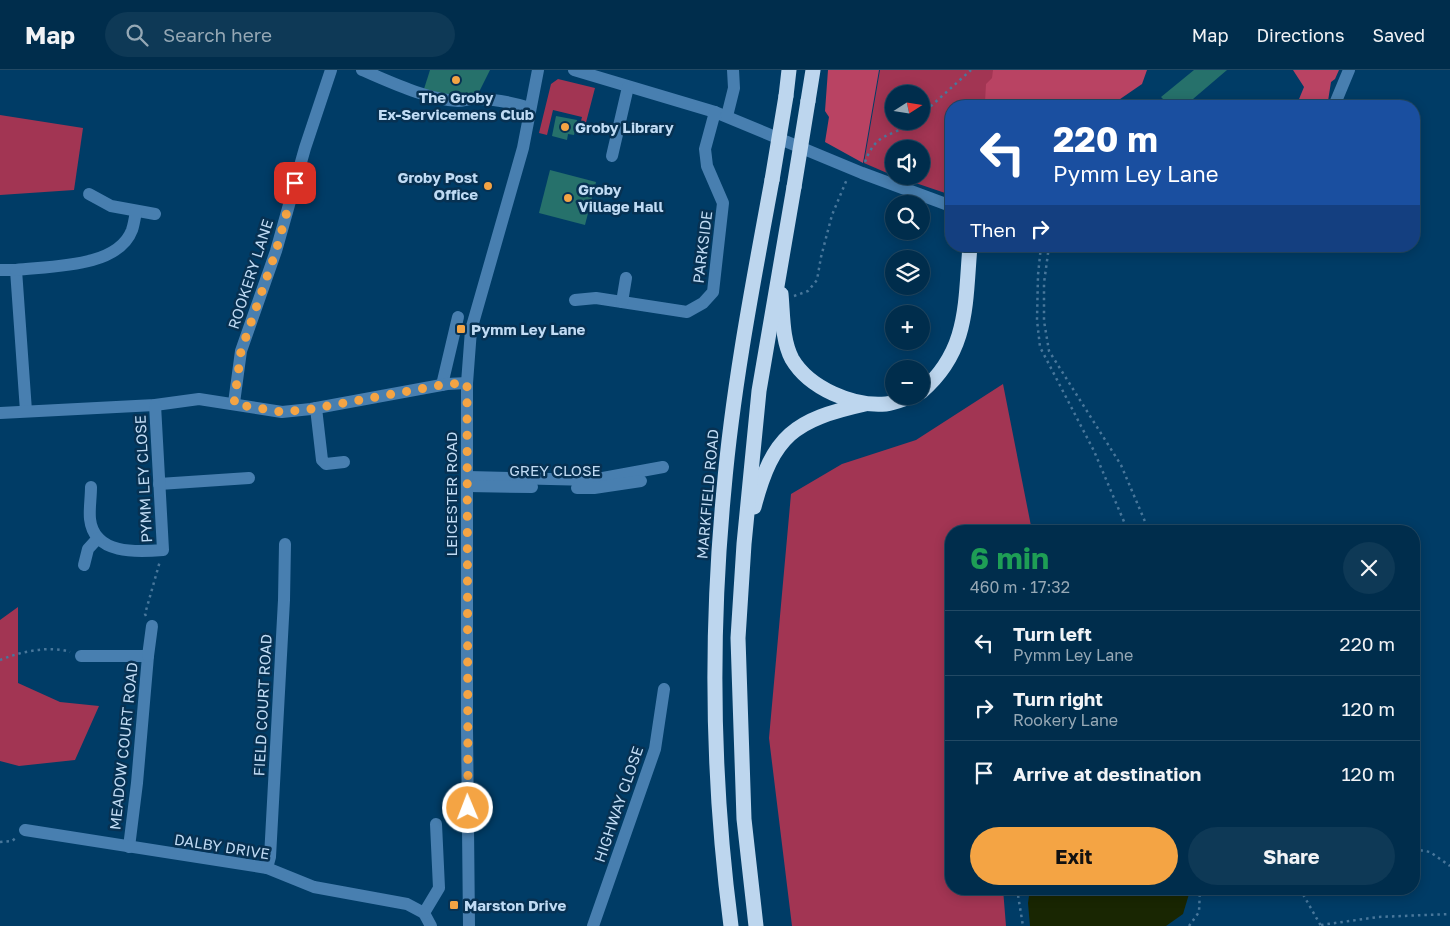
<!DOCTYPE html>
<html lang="en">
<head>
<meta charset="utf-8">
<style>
  :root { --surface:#002d4c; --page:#0e3956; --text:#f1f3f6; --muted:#95a8b5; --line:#224964; --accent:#f4a444 }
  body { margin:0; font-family:"Golos Text",sans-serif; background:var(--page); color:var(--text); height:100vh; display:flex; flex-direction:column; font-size:19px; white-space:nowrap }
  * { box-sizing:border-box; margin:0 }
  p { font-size:16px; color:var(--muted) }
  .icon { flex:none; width:28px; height:28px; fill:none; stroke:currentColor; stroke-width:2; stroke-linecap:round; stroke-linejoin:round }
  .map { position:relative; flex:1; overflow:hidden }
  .side { position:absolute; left:945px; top:455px; width:475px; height:370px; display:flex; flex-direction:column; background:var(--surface); border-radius:20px; box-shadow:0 2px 12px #0003,0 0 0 1px var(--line) }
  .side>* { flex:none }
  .top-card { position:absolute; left:945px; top:30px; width:475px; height:152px; border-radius:20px; box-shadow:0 2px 12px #0003,0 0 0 1px var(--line); background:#1a4fa0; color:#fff; overflow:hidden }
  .needle { width:32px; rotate:78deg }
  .buttons { position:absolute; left:885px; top:15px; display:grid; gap:10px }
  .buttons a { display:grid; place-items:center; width:45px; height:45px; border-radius:50%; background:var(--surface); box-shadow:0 2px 12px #0003,0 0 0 1px var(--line); font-size:25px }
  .pin { position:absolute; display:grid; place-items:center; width:42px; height:42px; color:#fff; margin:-21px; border-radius:10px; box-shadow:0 2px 8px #0006 }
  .me { position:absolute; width:55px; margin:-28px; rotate:359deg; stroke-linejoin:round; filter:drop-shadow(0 0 4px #0008) }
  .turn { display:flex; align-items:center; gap:18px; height:105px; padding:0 25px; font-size:22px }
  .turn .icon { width:65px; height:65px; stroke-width:2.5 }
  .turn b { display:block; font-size:35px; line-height:42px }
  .then { display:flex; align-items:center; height:48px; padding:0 25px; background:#0003; gap:10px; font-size:19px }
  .round { display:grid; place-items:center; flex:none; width:52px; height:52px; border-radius:26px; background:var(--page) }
  .summary { display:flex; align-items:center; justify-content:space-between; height:85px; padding:0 25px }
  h1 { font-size:30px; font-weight:700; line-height:38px; color:#1e9e55 }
  .button { display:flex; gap:10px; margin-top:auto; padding:10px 25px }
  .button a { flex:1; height:58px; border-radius:30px; background:var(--accent); color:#111; font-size:20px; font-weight:700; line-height:58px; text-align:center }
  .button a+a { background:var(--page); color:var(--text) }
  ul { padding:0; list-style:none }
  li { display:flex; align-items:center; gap:15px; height:65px; padding:0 25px; border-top:1px solid var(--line) }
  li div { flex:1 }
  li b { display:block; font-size:19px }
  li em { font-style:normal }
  header { display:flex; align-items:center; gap:30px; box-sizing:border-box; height:70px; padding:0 25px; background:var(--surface); border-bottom:1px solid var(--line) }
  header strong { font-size:24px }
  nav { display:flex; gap:28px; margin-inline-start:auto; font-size:18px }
  .search { width:350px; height:45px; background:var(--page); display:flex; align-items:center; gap:12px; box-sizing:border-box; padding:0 18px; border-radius:28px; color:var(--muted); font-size:19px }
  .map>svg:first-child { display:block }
  .green { fill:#a23553; fill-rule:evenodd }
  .forest { fill:#b94363 }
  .water { fill:#192602 }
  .building { fill:#26716b }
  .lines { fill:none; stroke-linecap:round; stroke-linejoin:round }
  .path { stroke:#48779b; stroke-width:2.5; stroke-dasharray:2.5 4; stroke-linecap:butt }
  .minor { stroke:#487fb0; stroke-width:12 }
  .highway { stroke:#bdd6ee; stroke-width:15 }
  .highway-bridge { stroke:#bdd6ee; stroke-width:15 }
  .route { stroke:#f4a444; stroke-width:9; stroke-dasharray:0 16.2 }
  .poi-dot { fill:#f4a444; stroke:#073152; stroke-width:2 }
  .labels { text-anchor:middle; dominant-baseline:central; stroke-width:5; stroke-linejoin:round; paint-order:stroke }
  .poi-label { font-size:15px; font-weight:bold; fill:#c0dbf4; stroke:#073152; text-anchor:start }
  .street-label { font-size:15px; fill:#c0dbf4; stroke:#073152 }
</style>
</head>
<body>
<header>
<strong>Map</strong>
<div class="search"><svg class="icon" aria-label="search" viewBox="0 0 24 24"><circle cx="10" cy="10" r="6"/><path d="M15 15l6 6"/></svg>Search here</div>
<nav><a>Map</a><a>Directions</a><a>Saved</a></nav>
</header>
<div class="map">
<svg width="1450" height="856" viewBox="0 0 1450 856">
  <rect width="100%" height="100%" fill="#003c66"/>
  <!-- green -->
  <g class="green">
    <path d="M880,0H1004L993,36H951V125L895,106H921V79H894V106L864,93ZM894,24H921V51H894Z"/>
    <path d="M558,9L595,18L583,64L578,63L582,47L553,40L547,65L539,63L551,14Z"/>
    <path d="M0,45L83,58L74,120L0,125Z"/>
    <path d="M1003,314L1032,461H951V819H1003L1006,856H792L769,668L791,424L842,394L916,370Z"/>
    <path d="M18,537V613L60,632L99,636L75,690L19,696L0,691V550Z"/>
  </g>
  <!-- forest -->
  <g class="forest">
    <path d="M828,0H879L863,93L825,72L829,47L825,41Z"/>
    <path d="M993,0H1147L1142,14L1110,36H980L985,32L986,14L992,8Z"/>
    <path d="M1293,0H1339L1335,9L1331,12L1328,31L1321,34L1314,33L1311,36H1299L1297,34L1304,17Z"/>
  </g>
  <!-- water -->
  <path class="water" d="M1030,819H1182L1189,824L1183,844L1166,856H1030L1028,833Z"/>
  <!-- building -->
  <g class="building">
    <path d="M430,0H490L478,24L459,28L424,19Z"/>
    <path d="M1194,0H1227L1193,29L1199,36H1159L1165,31L1161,27Z"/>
    <path d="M556,46L577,50L574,65L568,64L567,70L552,66Z"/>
    <path d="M550,100L596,112L585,155L539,143Z"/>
  </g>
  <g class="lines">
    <!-- path -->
    <g class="path">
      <path d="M921,45L971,0"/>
      <path d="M865,92C877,60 891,69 913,51"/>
      <path d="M1041,176L1038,205L1037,250L1040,277L1094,381L1128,461"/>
      <path d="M1049,176L1044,213V251L1049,281L1121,395L1149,461"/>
      <path d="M794,226L808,221L817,210L821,187L832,145L847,109"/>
      <path d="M146,546L145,544L160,491"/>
      <path d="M0,590C19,582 50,575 70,582"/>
      <path d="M0,772L12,771L17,767"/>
      <path d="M1414,779L1430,782L1450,796"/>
      <path d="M1017,819L1023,856"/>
      <path d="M1300,819L1321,856"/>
      <path d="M1321,855L1378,847L1450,844"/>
      <path d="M1189,856L1199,842L1200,819"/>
    </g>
    <!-- minor -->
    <g class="minor">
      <path d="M362,0C391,12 425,29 458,31C464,31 471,28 477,29C494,29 514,33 530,38"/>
      <path d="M574,0L715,42L862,103L951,136"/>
      <path d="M1334,36L1349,0"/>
      <path d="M727,46L734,18L733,0"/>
      <path d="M612,86L628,17"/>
      <path d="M89,124L111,136L155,144"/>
      <path d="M0,200H16L26,341"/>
      <path d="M16,200C50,196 118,198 132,160C134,154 135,147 136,141"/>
      <path d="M575,230L596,228L687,242L703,233L713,222L723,133L707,96L705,79L715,42"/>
      <path d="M622,232L626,208"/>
      <path d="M442,315L458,247"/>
      <path d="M234,333L241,281L276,181L305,78L331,0"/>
      <path d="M316,338L322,390L326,394L344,392"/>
      <path d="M0,343L155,335L199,329L282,342L311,339L447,314L467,313"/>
      <path d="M468,407L592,410L663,397"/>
      <path d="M159,414L249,408"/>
      <path d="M468,416L532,417"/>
      <path d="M91,417C91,428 89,439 90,449C94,485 137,482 163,480L155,335"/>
      <path d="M577,418H594L641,411"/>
      <path d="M84,495L88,479L98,468"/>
      <path d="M81,586H148L137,713L129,777"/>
      <path d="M148,586L152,556"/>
      <path d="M25,760L267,798L314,817L407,834L424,843L431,856"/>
      <path d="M267,798L270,787L284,530L285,474"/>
      <path d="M424,843L439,818L436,754"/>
      <path d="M469,856L467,658V313L471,260L523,78L538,0"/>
      <path d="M593,856L655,679L664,619"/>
    </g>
    <!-- highway -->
    <g class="highway">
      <path d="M786,26L789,0"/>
      <path d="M808,31L813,0"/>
      <path d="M781,224C783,245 782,270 792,289C809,318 853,337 886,334C895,333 903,329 912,326"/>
      <path d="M921,322C969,281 965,234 970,176"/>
      <path d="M754,437C773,365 794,350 865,334"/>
      <path d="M731,856C712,711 710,565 724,419C733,316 753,213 772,110"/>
      <path d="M756,856L744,749L738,568L744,474L759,321L794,117"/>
    </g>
    <!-- highway-bridge -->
    <g class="highway-bridge">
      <path d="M772,110L786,26"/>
      <path d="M794,117L808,31"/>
    </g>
  </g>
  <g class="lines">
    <!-- route -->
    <path class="route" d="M295,113L276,181L241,281L234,334L282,342L311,339L447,314L467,313L468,738"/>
  </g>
  <!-- markers -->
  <g class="poi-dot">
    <circle cx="456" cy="10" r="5"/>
    <circle cx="565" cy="57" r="5"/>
    <circle cx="488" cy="116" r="5"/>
    <circle cx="568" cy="128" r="5"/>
    <rect x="456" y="254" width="10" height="10" rx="2.5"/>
    <rect x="449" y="830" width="10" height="10" rx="2.5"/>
  </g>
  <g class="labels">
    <!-- poi labels -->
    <g class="poi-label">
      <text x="456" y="27" text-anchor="middle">The Groby<tspan x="456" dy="17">Ex-Servicemens Club</tspan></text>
      <text x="575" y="57">Groby Library</text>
      <text x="478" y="107" text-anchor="end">Groby Post<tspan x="478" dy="17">Office</tspan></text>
      <text x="578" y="119">Groby<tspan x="578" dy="17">Village Hall</tspan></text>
      <text x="471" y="259">Pymm Ley Lane</text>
      <text x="464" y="835">Marston Drive</text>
    </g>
    <!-- street labels -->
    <g class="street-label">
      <text transform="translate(702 177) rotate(-83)">PARKSIDE</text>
      <text transform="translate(250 204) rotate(-72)">ROOKERY LANE</text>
      <text x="555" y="400">GREY CLOSE</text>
      <text transform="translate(143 409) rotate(-93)">PYMM LEY CLOSE</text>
      <text transform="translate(451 424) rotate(-90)">LEICESTER ROAD</text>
      <text transform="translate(707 424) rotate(-85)">MARKFIELD ROAD</text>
      <text transform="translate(262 635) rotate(-87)">FIELD COURT ROAD</text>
      <text transform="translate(123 676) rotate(-84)">MEADOW COURT ROAD</text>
      <text transform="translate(618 734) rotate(-71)">HIGHWAY CLOSE</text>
      <text transform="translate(222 776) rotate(9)">DALBY DRIVE</text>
    </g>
  </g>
</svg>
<div class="buttons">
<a><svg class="needle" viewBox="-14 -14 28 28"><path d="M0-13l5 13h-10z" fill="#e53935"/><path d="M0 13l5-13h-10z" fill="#95a8b5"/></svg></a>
<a><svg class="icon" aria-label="sound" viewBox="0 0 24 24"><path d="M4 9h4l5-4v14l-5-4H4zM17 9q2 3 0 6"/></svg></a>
<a><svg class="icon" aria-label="search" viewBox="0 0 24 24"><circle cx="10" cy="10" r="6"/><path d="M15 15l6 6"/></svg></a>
<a><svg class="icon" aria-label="layers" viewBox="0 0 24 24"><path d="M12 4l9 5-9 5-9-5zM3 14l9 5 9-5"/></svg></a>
<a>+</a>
<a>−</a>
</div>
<div class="pin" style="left:295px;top:113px;background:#d93025"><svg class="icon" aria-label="arrive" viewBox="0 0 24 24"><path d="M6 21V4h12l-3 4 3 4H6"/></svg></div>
<svg class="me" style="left:468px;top:738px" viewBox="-20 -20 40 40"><circle r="17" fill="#f4a444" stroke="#fff" stroke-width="3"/><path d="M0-11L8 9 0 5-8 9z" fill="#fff"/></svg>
<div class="top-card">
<div class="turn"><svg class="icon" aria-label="left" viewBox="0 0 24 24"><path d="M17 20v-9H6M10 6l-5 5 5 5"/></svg><div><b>220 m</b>Pymm Ley Lane</div></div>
<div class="then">Then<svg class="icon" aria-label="right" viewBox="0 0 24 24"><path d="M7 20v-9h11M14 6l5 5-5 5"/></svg></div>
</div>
<section class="side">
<div class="summary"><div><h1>6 min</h1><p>460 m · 17:32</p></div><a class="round"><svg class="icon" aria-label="close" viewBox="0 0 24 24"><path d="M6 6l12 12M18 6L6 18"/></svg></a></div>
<ul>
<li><svg class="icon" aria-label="left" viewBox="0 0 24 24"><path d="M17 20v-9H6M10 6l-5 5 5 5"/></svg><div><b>Turn left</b><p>Pymm Ley Lane</p></div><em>220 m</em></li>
<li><svg class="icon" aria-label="right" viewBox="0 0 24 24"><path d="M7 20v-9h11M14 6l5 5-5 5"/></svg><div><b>Turn right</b><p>Rookery Lane</p></div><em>120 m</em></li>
<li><svg class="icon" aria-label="arrive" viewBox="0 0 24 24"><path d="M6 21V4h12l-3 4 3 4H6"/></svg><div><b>Arrive at destination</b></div><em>120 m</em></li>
</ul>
<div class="button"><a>Exit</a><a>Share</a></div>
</section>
</div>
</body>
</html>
